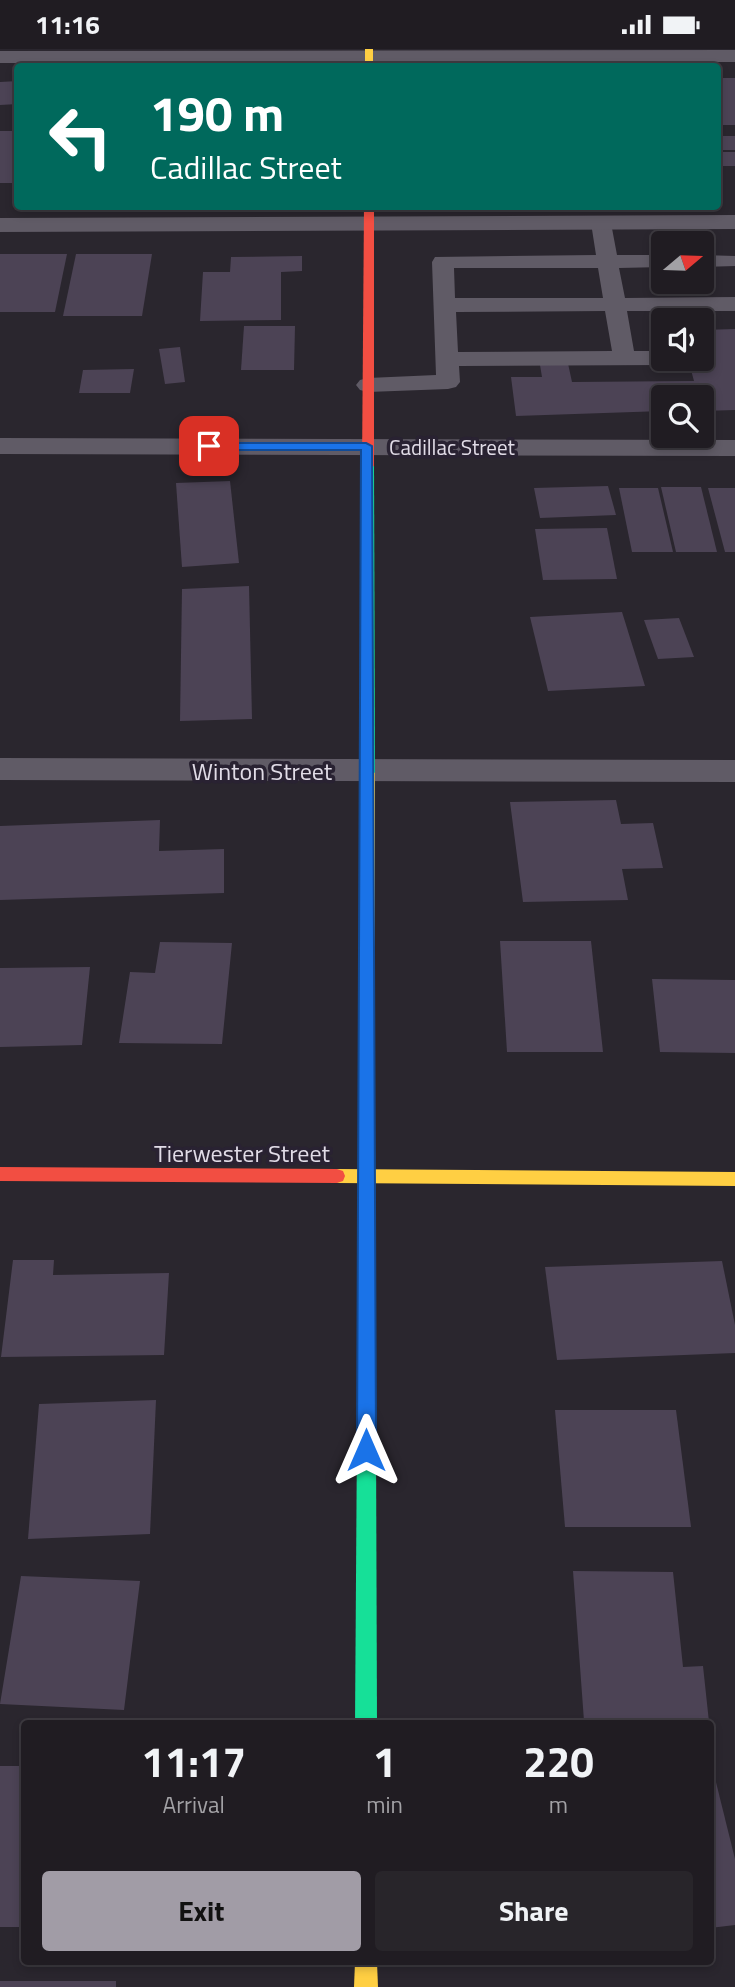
<!DOCTYPE html>
<html lang="en">
<head>
<meta charset="utf-8">
<style>
  :root { --surface:#201c22; --page:#28252a; --text:#f1f3f6; --muted:#a2a1a5; --line:#3d3a40; --accent:#a19ca6 }
  body { margin:0; font-family:"Titillium Web",sans-serif; background:var(--page); color:var(--text); height:100vh; display:flex; flex-direction:column; font-size:26px; white-space:nowrap }
  * { box-sizing:border-box; margin:0 }
  p { font-size:23px; color:var(--muted) }
  .icon { flex:none; width:38px; height:38px; fill:none; stroke:currentColor; stroke-width:2; stroke-linecap:round; stroke-linejoin:round }
  .map { position:relative; flex:1; overflow:hidden }
  .panel { position:absolute; left:21px; top:1671px; width:693px; height:245px; display:flex; flex-direction:column; background:var(--surface); border-radius:7px; box-shadow:0 4px 10px #0003,0 0 0 2px var(--line) }
  .panel>* { flex:none }
  .hud { position:absolute; left:14px; top:14px; width:707px; height:147px; border-radius:7px; box-shadow:0 4px 10px #0003,0 0 0 2px var(--line); background:#00695c; color:#fff; overflow:hidden }
  .needle { width:46px; rotate:71deg }
  .fabs { position:absolute; left:651px; top:182px; display:grid; gap:14px }
  .fabs a { display:grid; place-items:center; width:63px; height:63px; border-radius:7px; background:var(--surface); box-shadow:0 4px 10px #0003,0 0 0 2px var(--line); font-size:35px }
  .pin { position:absolute; display:grid; place-items:center; width:60px; height:60px; color:#fff; margin:-30px; border-radius:14px; box-shadow:0 4px 10px #0006 }
  .me { position:absolute; width:77px; margin:-38px; rotate:0deg; stroke-linejoin:round; filter:drop-shadow(0 0 5px #0008) }
  .turn { display:flex; align-items:center; gap:24px; height:147px; padding:0 21px; font-size:32px }
  .turn .icon { width:91px; height:91px; stroke-width:2.5 }
  .turn b { display:block; font-size:49px; line-height:60px }
  .eta { display:flex; justify-content:space-evenly; align-items:center; height:119px; text-align:center }
  .eta b { font-size:42px; font-weight:700; line-height:49px }
  .button { display:flex; gap:14px; margin-top:auto; padding:14px 21px }
  .button a { flex:1; height:80px; border-radius:7px; background:var(--accent); color:#111; font-size:28px; font-weight:700; line-height:80px; text-align:center }
  .button a+a { background:var(--page); color:var(--text) }
  .status { display:flex; justify-content:space-between; align-items:center; height:49px; padding:0 35px; background:var(--surface); direction:ltr }
  .status svg { height:19px; fill:currentColor }
  .map>svg:first-child { display:block }
  .building { fill:#4c4355 }
  .lines { fill:none; stroke-linecap:round; stroke-linejoin:round }
  .lane { fill:#605b66; fill-rule:evenodd }
  .street { fill:#605b66; fill-rule:evenodd }
  .fast { fill:#16e098; fill-rule:evenodd }
  .slow { fill:#ffcf43; fill-rule:evenodd }
  .jam { fill:#f24e42; fill-rule:evenodd }
  .route { fill:#1a73e8; stroke:#114b97; stroke-width:2 }
  .labels { text-anchor:middle; dominant-baseline:central; stroke-width:7; stroke-linejoin:round; paint-order:stroke }
  .far-street-label { font-size:21px; fill:#e1dce7; stroke:#292232 }
  .street-label { font-size:24px; fill:#e1dce7; stroke:#292232 }
</style>
</head>
<body>
<div class="status"><b>11:16</b><svg viewBox="0 0 49 12"><path d="M0 12V9h3v3zM5 12V6h3v6zM10 12V3h3v9zM15 12V0h3v12zM26 1h20v11H26zM47 4h2v5h-2z"/></svg></div>
<div class="map">
<svg width="735" height="1938" viewBox="0 0 735 1938">
  <rect width="100%" height="100%" fill="#2a262e"/>
  <!-- building -->
  <g class="building">
    <rect x="718" y="29" width="17" height="47"/>
    <path d="M18,32V55L0,56V33Z"/>
    <rect x="0" y="82" width="18" height="52"/>
    <rect x="718" y="87" width="17" height="14"/>
    <rect x="718" y="103" width="17" height="14"/>
    <path d="M0,205H67L55,263H0Z"/>
    <path d="M76,205H152L142,267H63Z"/>
    <path d="M302,207V222L281,223V271L200,272L203,223H230L231,208Z"/>
    <path d="M244,277H295L294,321H241Z"/>
    <path d="M735,280V361L702,362V348H663V362L516,367L511,328H542L539,310H567L572,333L694,332L688,310H702V281Z"/>
    <path d="M180,298L185,333L165,335L159,300Z"/>
    <path d="M134,320L130,344H79L83,321Z"/>
    <path d="M230,432L239,514L182,518L176,434Z"/>
    <path d="M608,437L616,466L540,469L534,439Z"/>
    <path d="M661,438H701L717,503H676Z"/>
    <path d="M619,439H658L673,503H632Z"/>
    <path d="M708,439H735V503H725Z"/>
    <path d="M607,479L617,530L543,531L535,480Z"/>
    <path d="M249,537L252,670L180,672L182,540Z"/>
    <path d="M622,563L645,637L548,642L530,568Z"/>
    <path d="M679,569L694,608L658,610L644,571Z"/>
    <path d="M616,751L621,775L653,774L663,819L622,820L628,851L523,853L510,753Z"/>
    <path d="M160,771L159,802L224,800V844L0,851V777Z"/>
    <path d="M500,892H591L603,1003H507Z"/>
    <path d="M160,893L232,894L222,995L119,994L130,923L155,924Z"/>
    <path d="M90,918L82,996L0,998V919Z"/>
    <path d="M652,930L735,931V1004L660,1003Z"/>
    <path d="M13,1211H54L53,1226L169,1224L164,1306L1,1308Z"/>
    <path d="M722,1212L735,1276V1304L557,1311L545,1218Z"/>
    <path d="M156,1351L150,1485L28,1490L39,1355Z"/>
    <path d="M555,1361H676L691,1478H565Z"/>
    <path d="M573,1522L673,1523L683,1618L703,1617L709,1673L584,1672Z"/>
    <path d="M21,1527L140,1532L124,1661L0,1655Z"/>
    <path d="M710,1709L735,1810V1876L710,1879Z"/>
    <rect x="0" y="1717" width="24" height="161"/>
    <rect x="0" y="1932" width="116" height="6"/>
  </g>
  <g class="lines">
    <!-- lane -->
    <g class="lane">
      <path d="M601,168L608,170L611,174L617,206H663V218L619,219L625,249L735,248V262H627L634,302H663V310H674L671,314L663,316L459,317L460,333L456,338L448,340L368,343L360,341L356,336L360,331L368,329L436,326L432,213L435,208L596,206L591,174L594,170ZM454,219H598L603,249H455ZM605,262L612,302L458,303L456,263Z"/>
      <path d="M702,206L735,207V217L702,218Z"/>
    </g>
    <!-- street -->
    <g class="street">
      <path d="M735,1V13L0,14V2Z"/>
      <path d="M735,166V180L0,183V169Z"/>
      <path d="M0,389L735,391V407L0,405Z"/>
      <path d="M0,709L735,711V733L0,731Z"/>
    </g>
    <!-- fast -->
    <g class="fast">
      <path d="M368,414L374,417L375,724L368,728L361,724L362,417Z"/>
      <path d="M367,1087L373,1088L375,1093L377,1675H355L359,1093L361,1088Z"/>
    </g>
    <!-- slow -->
    <g class="slow">
      <rect x="365" y="0" width="8" height="18"/>
      <path d="M368,720L375,724V1093L373,1098H361L359,1093L361,724Z"/>
      <path d="M337,1120L735,1123V1137L337,1134L331,1132L329,1127L331,1122Z"/>
      <path d="M355,1913H377L378,1938H354Z"/>
    </g>
    <!-- jam -->
    <g class="jam">
      <path d="M364,158H374V417L368,420L362,417Z"/>
      <path d="M0,1118L337,1120L343,1122L345,1127L343,1132L337,1134L0,1132Z"/>
    </g>
  </g>
  <!-- route -->
  <path class="route" d="M366,394L372,397L376,1401L373,1407L366,1410L359,1407L357,1401L361,401H209L204,397L209,394Z"/>
  <g class="labels">
    <!-- far-street labels -->
    <g class="far-street-label">
      <text x="452" y="398">Cadillac Street</text>
    </g>
    <!-- street labels -->
    <g class="street-label">
      <text x="262" y="722">Winton Street</text>
      <text x="242" y="1104">Tierwester Street</text>
    </g>
  </g>
</svg>
<div class="fabs">
<a><svg class="needle" viewBox="-14 -14 28 28"><path d="M0-13l5 13h-10z" fill="#e53935"/><path d="M0 13l5-13h-10z" fill="#a2a1a5"/></svg></a>
<a><svg class="icon" aria-label="sound" viewBox="0 0 24 24"><path d="M4 9h4l5-4v14l-5-4H4zM17 9q2 3 0 6"/></svg></a>
<a><svg class="icon" aria-label="search" viewBox="0 0 24 24"><circle cx="10" cy="10" r="6"/><path d="M15 15l6 6"/></svg></a>
</div>
<div class="pin" style="left:209px;top:397px;background:#d93025"><svg class="icon" aria-label="arrive" viewBox="0 0 24 24"><path d="M6 21V4h12l-3 4 3 4H6"/></svg></div>
<svg class="me" style="left:366px;top:1401px" viewBox="-20 -20 40 40"><path d="M0-17L14 15 0 8-14 15z" fill="#1a73e8" stroke="#fff" stroke-width="4"/></svg>
<div class="hud">
<div class="turn"><svg class="icon" aria-label="left" viewBox="0 0 24 24"><path d="M17 20v-9H6M10 6l-5 5 5 5"/></svg><div><b>190 m</b>Cadillac Street</div></div>
</div>
<section class="panel">
<div class="eta">
<div><b>11:17</b><p>Arrival</p></div>
<div><b>1</b><p>min</p></div>
<div><b>220</b><p>m</p></div>
</div>
<div class="button"><a>Exit</a><a>Share</a></div>
</section>
</div>
</body>
</html>
